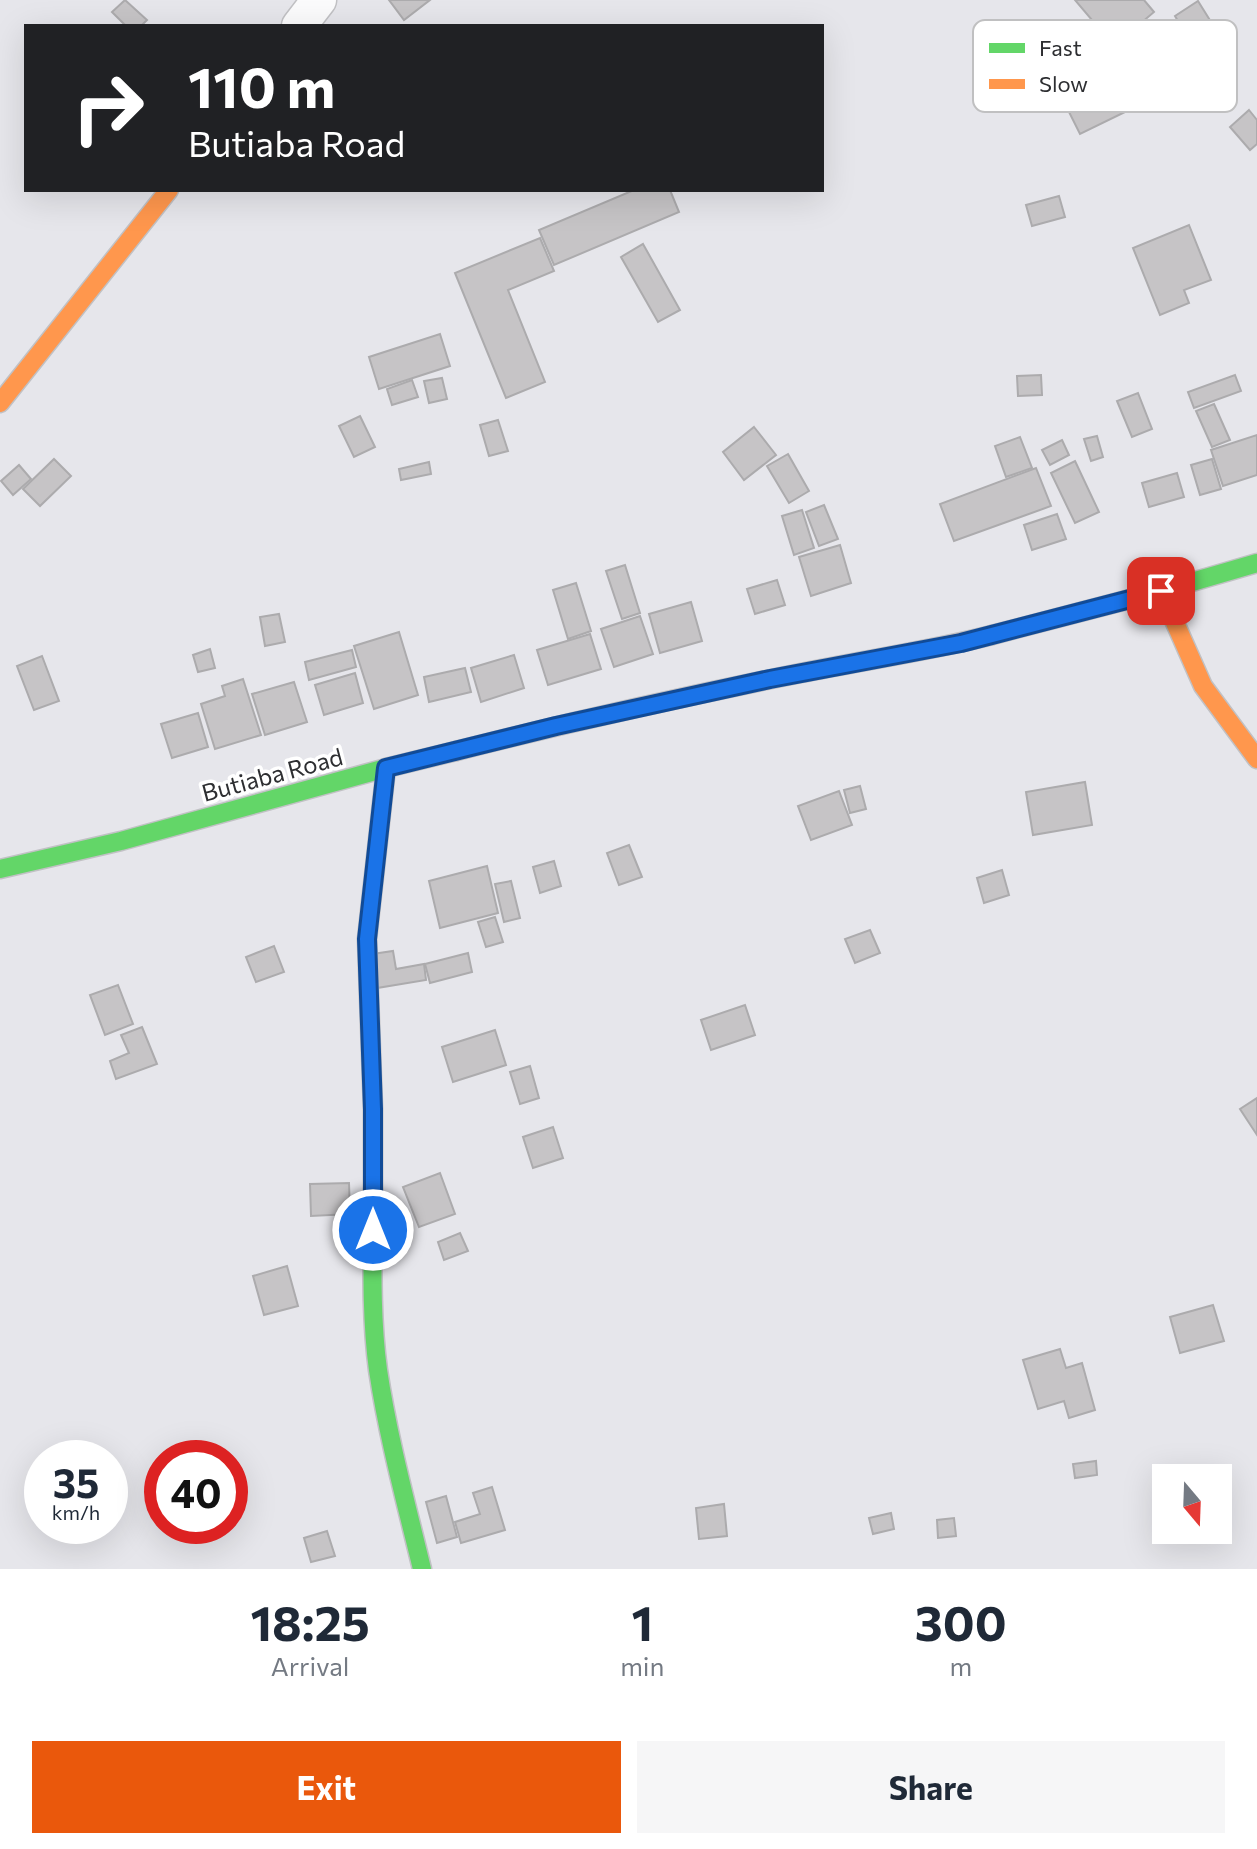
<!DOCTYPE html>
<html lang="en">
<head>
<meta charset="utf-8">
<style>
  :root { --surface:#fff; --page:#f6f6f7; --text:#1f2937; --muted:#747a83; --accent:#ea580c }
  body { margin:0; font-family:Commissioner,sans-serif; background:var(--page); color:var(--text); height:100vh; display:flex; flex-direction:column; font-size:30px; white-space:nowrap }
  * { box-sizing:border-box; margin:0 }
  p { font-size:26px; color:var(--muted) }
  .icon { flex:none; width:44px; height:44px; fill:none; stroke:currentColor; stroke-width:2; stroke-linecap:round; stroke-linejoin:round }
  .map { position:relative; height:1569px; overflow:hidden }
  .sheet { display:flex; flex-direction:column; background:var(--surface); flex:1 }
  .sheet>* { flex:none }
  .hud { position:absolute; left:24px; top:24px; width:800px; height:168px; border-radius:0px; box-shadow:0 8px 32px #0002; background:#202124; color:#fff; overflow:hidden }
  .needle { width:52px; rotate:161deg }
  .controls { position:absolute; left:1152px; top:1464px; display:grid; gap:16px }
  .controls a { display:grid; place-items:center; width:80px; height:80px; border-radius:0px; background:var(--surface); box-shadow:0 8px 32px #0002; font-size:40px }
  .speed { position:absolute; left:24px; top:1440px; display:flex; gap:16px; font-size:40px; font-weight:700; text-align:center }
  .speed>* { display:grid; place-content:center; width:104px; height:104px; border-radius:50%; background:var(--surface); box-shadow:0 8px 32px #0002; line-height:1 }
  .speed small { font-size:20px; font-weight:400 }
  .speed .limit { border:12px solid #d22; background:#fff; color:#111 }
  .pin { position:absolute; display:grid; place-items:center; width:68px; height:68px; color:#fff; margin:-34px; border-radius:16px; box-shadow:0 4px 12px #0006 }
  .me { position:absolute; width:88px; margin:-44px; rotate:0deg; stroke-linejoin:round; filter:drop-shadow(0 0 6px #0008) }
  .turn { display:flex; align-items:center; gap:28px; height:168px; padding:0 32px; font-size:36px }
  .turn .icon { width:104px; height:104px; stroke-width:2.5 }
  .turn b { display:block; font-size:56px; line-height:68px }
  .eta { display:flex; justify-content:space-evenly; align-items:center; height:136px; text-align:center }
  .eta b { font-size:48px; font-weight:700; line-height:56px }
  .button { display:flex; gap:16px; margin-top:auto; padding:16px 32px }
  .button a { flex:1; height:92px; border-radius:0px; background:var(--accent); color:#fff; font-size:32px; font-weight:700; line-height:92px; text-align:center }
  .button a+a { background:var(--page); color:var(--text) }
  .map>svg:first-child { display:block }
  .building { fill:#c6c4c6; stroke:#acabad; stroke-width:2 }
  .lines { fill:none; stroke-linecap:round; stroke-linejoin:round }
  .street-casing { stroke:#c1c1c4; stroke-width:37 }
  .fast-casing { stroke:#c1c1c4; stroke-width:21 }
  .slow-casing { stroke:#c1c1c4; stroke-width:21 }
  .street { stroke:#fbfbfc; stroke-width:34 }
  .fast { stroke:#63d668; stroke-width:18 }
  .slow { stroke:#ff974d; stroke-width:18 }
  .route-casing { stroke:#114b97; stroke-width:20 }
  .route { stroke:#1a73e8; stroke-width:14 }
  .labels { text-anchor:middle; dominant-baseline:central; stroke-width:7; stroke-linejoin:round; paint-order:stroke }
  .street-label { font-size:24px; fill:#2d2e31; stroke:#fff }
  .key { fill:#fff; stroke:#c0c0c1; stroke-width:2 }
  .key-label { font-size:22px; fill:#2d2e31 }
</style>
</head>
<body>
<div class="map">
<svg width="1257" height="1569" viewBox="0 0 1257 1569">
  <rect width="100%" height="100%" fill="#e6e6eb"/>
  <!-- building -->
  <g class="building">
    <path d="M125,0L147,20L141,26H126L112,12Z"/>
    <path d="M389,0H430L404,20Z"/>
    <path d="M1075,0H1144L1154,12L1114,46Z"/>
    <path d="M1198,1L1226,46L1202,61L1175,16Z"/>
    <path d="M1097,56L1125,112L1080,134L1052,78Z"/>
    <path d="M1249,110L1257,120V144L1250,150L1230,127Z"/>
    <path d="M634,190H670L679,212L554,265L539,230Z"/>
    <path d="M1059,196L1065,217L1032,226L1026,205Z"/>
    <path d="M1189,225L1211,280L1184,290L1189,303L1160,315L1133,248Z"/>
    <path d="M540,238L554,271L508,290L545,382L506,398L455,273Z"/>
    <path d="M643,244L680,310L658,322L621,257Z"/>
    <path d="M440,334L450,366L379,389L369,357Z"/>
    <path d="M1041,375L1042,395L1018,396L1017,376Z"/>
    <path d="M1235,375L1241,391L1194,408L1188,392Z"/>
    <path d="M442,378L447,399L429,403L424,381Z"/>
    <path d="M412,380L418,397L392,405L387,389Z"/>
    <path d="M1138,393L1152,429L1132,437L1117,401Z"/>
    <path d="M1214,404L1230,440L1212,447L1196,411Z"/>
    <path d="M360,416L375,447L354,457L339,426Z"/>
    <path d="M498,420L508,451L489,456L480,425Z"/>
    <path d="M754,427L776,455L744,480L723,452Z"/>
    <path d="M1257,435V475L1223,486L1211,450Z"/>
    <path d="M1097,436L1103,457L1091,461L1084,439Z"/>
    <path d="M1020,437L1032,468L1006,477L995,446Z"/>
    <path d="M1062,440L1069,455L1050,465L1042,450Z"/>
    <path d="M788,454L809,491L789,503L767,466Z"/>
    <path d="M54,459L71,476L40,506L23,489Z"/>
    <path d="M1212,459L1221,489L1200,495L1191,465Z"/>
    <path d="M1075,461L1099,512L1075,523L1051,473Z"/>
    <path d="M429,462L431,474L401,480L399,469Z"/>
    <path d="M19,465L31,479L13,495L1,481Z"/>
    <path d="M1036,468L1051,506L954,541L940,504Z"/>
    <path d="M1177,473L1184,497L1149,507L1142,483Z"/>
    <path d="M824,505L838,539L819,546L806,512Z"/>
    <path d="M802,510L814,548L794,555L782,516Z"/>
    <path d="M1057,514L1066,539L1032,550L1024,525Z"/>
    <path d="M840,545L851,583L811,596L799,557Z"/>
    <path d="M625,565L640,613L622,619L606,571Z"/>
    <path d="M777,580L785,605L755,614L747,589Z"/>
    <path d="M576,583L591,631L568,639L553,590Z"/>
    <path d="M691,602L702,641L660,653L649,614Z"/>
    <path d="M279,614L285,642L265,646L260,617Z"/>
    <path d="M640,616L653,654L614,667L601,629Z"/>
    <path d="M399,632L418,695L374,709L354,646Z"/>
    <path d="M590,634L601,669L548,685L537,650Z"/>
    <path d="M210,649L215,668L198,672L193,655Z"/>
    <path d="M352,650L356,667L309,680L305,662Z"/>
    <path d="M514,655L524,688L481,702L471,668Z"/>
    <path d="M42,656L59,701L34,710L17,666Z"/>
    <path d="M465,668L471,692L429,702L424,677Z"/>
    <path d="M355,673L363,703L324,715L315,685Z"/>
    <path d="M243,679L261,735L215,749L201,704L225,696L222,686Z"/>
    <path d="M294,682L307,722L265,735L252,694Z"/>
    <path d="M198,713L208,747L172,758L161,724Z"/>
    <path d="M1085,782L1092,825L1033,835L1026,792Z"/>
    <path d="M860,786L866,809L850,813L844,790Z"/>
    <path d="M839,791L852,825L811,840L798,806Z"/>
    <path d="M629,845L642,877L619,885L607,853Z"/>
    <path d="M554,861L561,886L540,893L533,867Z"/>
    <path d="M487,866L498,913L440,928L429,881Z"/>
    <path d="M1002,870L1009,895L984,903L977,878Z"/>
    <path d="M511,881L520,918L504,922L495,884Z"/>
    <path d="M495,917L503,942L486,947L478,922Z"/>
    <path d="M870,930L880,953L855,963L845,939Z"/>
    <path d="M274,946L284,972L256,982L246,957Z"/>
    <path d="M393,951L396,969L424,964L426,980L377,988L372,954Z"/>
    <path d="M468,953L472,972L430,983L425,964Z"/>
    <path d="M118,985L133,1024L105,1035L90,995Z"/>
    <path d="M745,1005L755,1035L711,1050L701,1020Z"/>
    <path d="M142,1027L157,1064L116,1079L110,1061L129,1053L121,1035Z"/>
    <path d="M495,1030L506,1065L453,1082L442,1047Z"/>
    <path d="M530,1066L539,1098L520,1104L510,1072Z"/>
    <path d="M1257,1098V1135L1240,1109Z"/>
    <path d="M553,1127L563,1158L533,1168L523,1137Z"/>
    <path d="M440,1173L455,1214L419,1227L403,1187Z"/>
    <path d="M349,1183L350,1214L311,1216L310,1184Z"/>
    <path d="M460,1233L468,1251L444,1260L438,1242Z"/>
    <path d="M287,1266L298,1306L264,1315L253,1276Z"/>
    <path d="M1213,1305L1224,1341L1180,1353L1170,1317Z"/>
    <path d="M1060,1349L1066,1368L1082,1363L1095,1410L1069,1418L1064,1401L1038,1409L1023,1360Z"/>
    <path d="M1096,1461L1097,1475L1075,1478L1073,1464Z"/>
    <path d="M492,1487L505,1530L461,1543L455,1522L480,1514L473,1493Z"/>
    <path d="M446,1496L457,1537L437,1543L426,1502Z"/>
    <path d="M724,1504L727,1536L699,1539L696,1508Z"/>
    <path d="M891,1513L894,1529L873,1534L869,1518Z"/>
    <path d="M954,1518L956,1536L938,1538L937,1520Z"/>
    <path d="M327,1531L335,1556L311,1562L304,1538Z"/>
  </g>
  <g class="lines">
    <!-- street casing -->
    <g class="street-casing">
      <path id="street" d="M299,26L319,0"/>
    </g>
    <!-- fast casing -->
    <g class="fast-casing">
      <g id="fast">
        <path d="M992,635L1161,591L1257,563"/>
        <path d="M0,869L121,841L386,768L456,751"/>
        <path d="M373,1190C373,1250 370,1311 378,1370C388,1437 406,1503 422,1569"/>
      </g>
    </g>
    <!-- slow casing -->
    <g class="slow-casing">
      <g id="slow">
        <path d="M0,403L169,190"/>
        <path d="M1161,591L1203,686L1257,759"/>
        <path d="M456,751C570,722 685,696 801,673C865,660 929,651 992,635"/>
        <path d="M373,1190V1109L367,939L386,768"/>
      </g>
    </g>
    <!-- street -->
    <use href="#street" class="street"/>
    <!-- fast -->
    <use href="#fast" class="fast"/>
    <!-- slow -->
    <use href="#slow" class="slow"/>
  </g>
  <g class="lines">
    <!-- route casing -->
    <g class="route-casing">
      <path id="route" d="M373,1230V1109L367,939L386,768L556,726L770,679L961,643L1161,591"/>
    </g>
    <!-- route -->
    <use href="#route" class="route"/>
  </g>
  <g class="labels">
    <!-- street labels -->
    <g class="street-label">
      <text transform="translate(272 774) rotate(-15)">Butiaba Road</text>
    </g>
  </g>
  <!-- legend -->
  <rect x="973" y="20" width="264" height="92" rx="12" class="key"/>
  <rect x="989" y="43" width="36" height="10" fill="#63d668"/>
  <rect x="989" y="79" width="36" height="10" fill="#ff974d"/>
  <g class="key-label">
    <text x="1039" y="56">Fast</text>
    <text x="1039" y="92">Slow</text>
  </g>
</svg>
<div class="controls">
<a><svg class="needle" viewBox="-14 -14 28 28"><path d="M0-13l5 13h-10z" fill="#e53935"/><path d="M0 13l5-13h-10z" fill="#747a83"/></svg></a>
</div>
<div class="speed"><div>35<small>km/h</small></div><div class="limit">40</div></div>
<div class="pin" style="left:1161px;top:591px;background:#d93025"><svg class="icon" aria-label="arrive" viewBox="0 0 24 24"><path d="M6 21V4h12l-3 4 3 4H6"/></svg></div>
<svg class="me" style="left:373px;top:1230px" viewBox="-20 -20 40 40"><circle r="17" fill="#1a73e8" stroke="#fff" stroke-width="3"/><path d="M0-11L8 9 0 5-8 9z" fill="#fff"/></svg>
<div class="hud">
<div class="turn"><svg class="icon" aria-label="right" viewBox="0 0 24 24"><path d="M7 20v-9h11M14 6l5 5-5 5"/></svg><div><b>110 m</b>Butiaba Road</div></div>
</div>
</div>
<section class="sheet">
<div class="eta">
<div><b>18:25</b><p>Arrival</p></div>
<div><b>1</b><p>min</p></div>
<div><b>300</b><p>m</p></div>
</div>
<div class="button"><a>Exit</a><a>Share</a></div>
</section>
</body>
</html>
